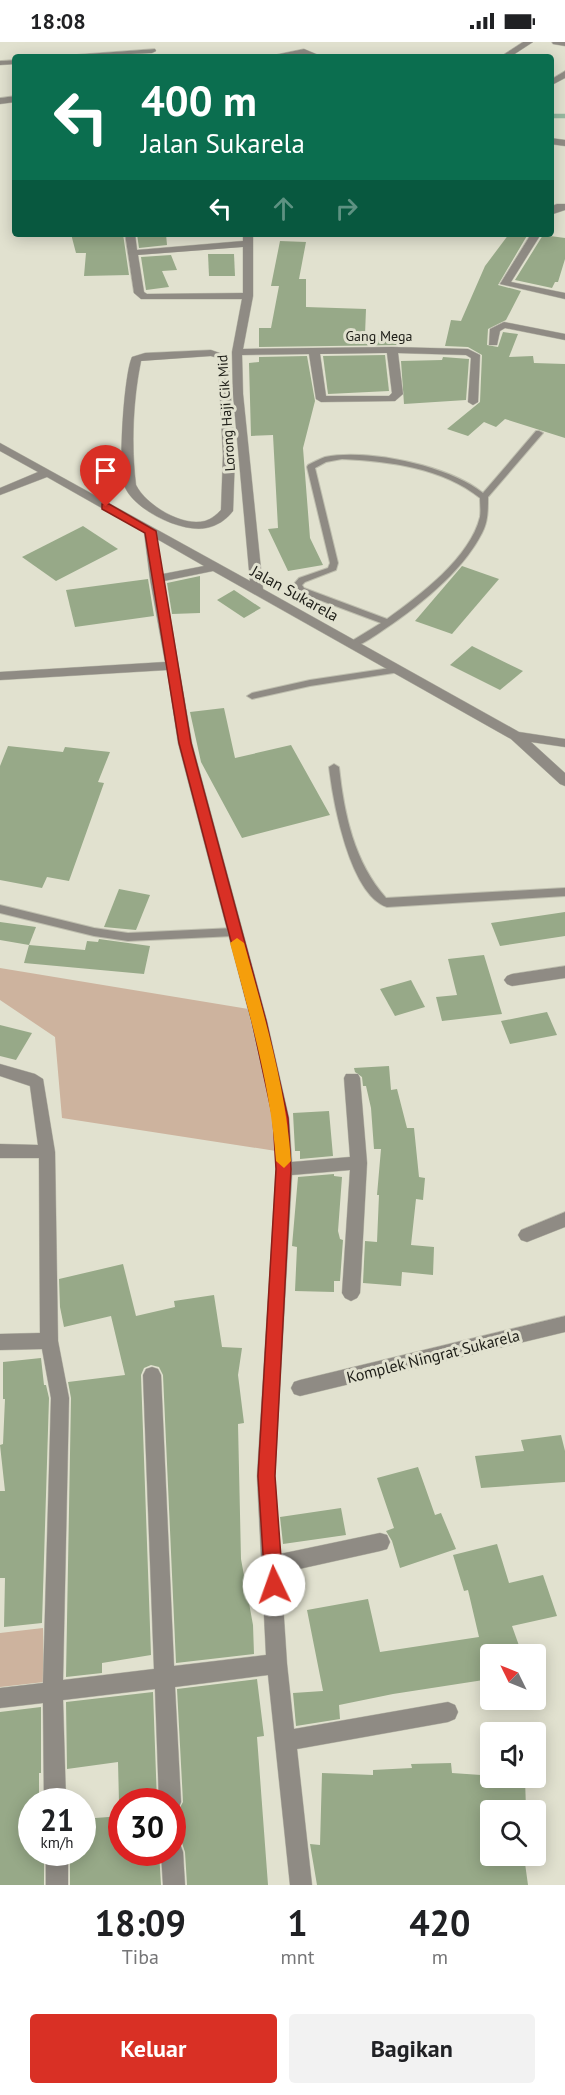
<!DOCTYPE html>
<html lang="id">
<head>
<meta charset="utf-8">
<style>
  :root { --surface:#fff; --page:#f2f2f2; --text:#202124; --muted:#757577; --accent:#d93025 }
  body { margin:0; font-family:"PT Sans",sans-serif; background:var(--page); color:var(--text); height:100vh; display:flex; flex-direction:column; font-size:22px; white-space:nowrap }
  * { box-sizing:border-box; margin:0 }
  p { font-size:20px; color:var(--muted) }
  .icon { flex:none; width:33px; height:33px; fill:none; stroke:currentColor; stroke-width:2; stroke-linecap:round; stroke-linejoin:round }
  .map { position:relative; height:1843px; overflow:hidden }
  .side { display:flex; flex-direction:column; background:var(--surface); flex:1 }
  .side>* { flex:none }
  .hud { position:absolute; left:12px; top:12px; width:542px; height:183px; border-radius:6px; box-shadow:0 3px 15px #0003; background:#0b6e4f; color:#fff; overflow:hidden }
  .needle { width:39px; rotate:313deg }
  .buttons { position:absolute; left:480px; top:1602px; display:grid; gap:12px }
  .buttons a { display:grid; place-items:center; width:66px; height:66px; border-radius:6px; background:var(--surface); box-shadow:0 3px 15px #0003; font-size:30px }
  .speed { position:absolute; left:18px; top:1746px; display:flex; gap:12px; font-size:30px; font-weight:700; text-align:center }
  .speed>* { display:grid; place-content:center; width:78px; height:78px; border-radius:50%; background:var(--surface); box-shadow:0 3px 15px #0003; line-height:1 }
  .speed small { font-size:15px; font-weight:400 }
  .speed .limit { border:9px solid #d22; background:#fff; color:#111 }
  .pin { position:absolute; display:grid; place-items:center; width:51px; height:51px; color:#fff; margin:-62px -26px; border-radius:50% 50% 50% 0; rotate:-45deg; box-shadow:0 0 6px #0007 }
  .pin .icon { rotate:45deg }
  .me { position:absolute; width:66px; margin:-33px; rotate:357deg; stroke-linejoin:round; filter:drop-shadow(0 0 4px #0008) }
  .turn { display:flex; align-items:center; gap:21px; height:126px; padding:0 30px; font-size:27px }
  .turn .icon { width:78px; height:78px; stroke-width:2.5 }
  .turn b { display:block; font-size:42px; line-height:51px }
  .lanes { display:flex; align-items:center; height:57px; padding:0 30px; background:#0003; justify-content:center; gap:30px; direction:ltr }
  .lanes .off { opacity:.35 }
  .eta { display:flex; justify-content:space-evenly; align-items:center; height:102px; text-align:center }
  .eta b { font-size:36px; font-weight:600; line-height:42px }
  .cta { display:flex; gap:12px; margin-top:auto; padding:12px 30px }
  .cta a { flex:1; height:69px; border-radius:6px; background:var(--accent); color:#fff; font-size:24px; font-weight:600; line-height:69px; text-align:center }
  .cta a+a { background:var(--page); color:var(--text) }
  .status { display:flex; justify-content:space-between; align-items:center; height:42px; padding:0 30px; background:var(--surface); direction:ltr }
  .status svg { height:16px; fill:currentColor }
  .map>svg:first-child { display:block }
  .green { fill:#cdb39e }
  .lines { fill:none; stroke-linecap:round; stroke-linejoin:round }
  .stream { stroke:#96b9a0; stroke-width:4.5 }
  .building { fill:#97a988 }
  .service-casing { stroke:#bebeae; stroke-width:2 }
  .minor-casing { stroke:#bebeae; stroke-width:1 }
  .service { fill:#8f8b84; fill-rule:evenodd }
  .minor { fill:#8f8b84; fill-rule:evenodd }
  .route { fill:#d93025; stroke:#8d1f18; stroke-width:1.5 }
  .slow { fill:#f59e0b }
  .labels { text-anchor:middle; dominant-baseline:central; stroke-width:6; stroke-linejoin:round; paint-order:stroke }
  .far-street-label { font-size:14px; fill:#1d1d17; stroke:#e1e1cf }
  .street-label { font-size:16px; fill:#1d1d17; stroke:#e1e1cf }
</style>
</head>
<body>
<div class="status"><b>18:08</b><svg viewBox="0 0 49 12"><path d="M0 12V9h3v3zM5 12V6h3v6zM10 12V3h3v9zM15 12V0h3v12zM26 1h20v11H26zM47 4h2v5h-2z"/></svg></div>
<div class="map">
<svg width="565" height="1843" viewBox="0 0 565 1843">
  <rect width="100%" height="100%" fill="#e1e1cf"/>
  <!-- green -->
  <g class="green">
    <path d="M0,926L261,969L276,1109L62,1076L55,995L0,958Z"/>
    <path d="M43,1586L44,1640L0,1645V1591Z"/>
  </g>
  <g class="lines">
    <!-- stream -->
    <path class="stream" d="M550,74H565"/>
  </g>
  <!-- building -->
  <g class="building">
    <path d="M71,192H123L129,233L84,234L86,211H76Z"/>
    <path d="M137,192H166L167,203L139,206Z"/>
    <path d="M509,192H528L498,243L521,249L506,278L488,287L487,303L498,305L503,290L518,292L509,315L533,314L534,321L565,322V396L505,377L496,385L484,380L468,394L447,387L480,360L482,313L468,305L445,304L451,278L461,279L485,224Z"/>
    <path d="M543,193L565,196V217L558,240H555L552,246L515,238Z"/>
    <path d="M280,199L306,200L299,237H306V265L366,267L365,293H400V303L259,305V286H271L279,244H271Z"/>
    <path d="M208,212H234L235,234H209Z"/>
    <path d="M171,213L177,228L162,229L169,245L146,248L141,215Z"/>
    <path d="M385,313L389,349L328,352L323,314Z"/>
    <path d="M307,314L315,359L303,406L310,496L323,523L288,529L268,487L278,486L273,393L251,394L249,321L259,320V315Z"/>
    <path d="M443,315L469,317L466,358L404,362L401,319L442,318Z"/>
    <path d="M83,484L118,507L56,539L22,515Z"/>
    <path d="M462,524L499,537L452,592L415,579Z"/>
    <path d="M200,534V571L172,572L167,541Z"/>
    <path d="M148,537L154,574L75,585L66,548Z"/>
    <path d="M234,548L261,566L244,576L217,558Z"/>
    <path d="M472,604L523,629L500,648L450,623Z"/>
    <path d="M224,666L235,716L291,703L330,773L242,796L201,720L190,670Z"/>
    <path d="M8,704L63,710L65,705L110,710L98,740L104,741L69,839L47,835L42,846L0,838V724Z"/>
    <path d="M119,847L150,853L136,888L104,885Z"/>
    <path d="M565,870V894L500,904L491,881Z"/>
    <path d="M0,880L36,885L29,903L0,898Z"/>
    <path d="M99,897L150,904L144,932L24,921L29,903L85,908L87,899L98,900Z"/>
    <path d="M484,913L502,972L442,979L436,955L457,953L448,917Z"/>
    <path d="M411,938L425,965L395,974L380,947Z"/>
    <path d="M547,970L557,993L510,1002L501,979Z"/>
    <path d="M0,983L32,991L16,1018L0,1014Z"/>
    <path d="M389,1024L391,1048L397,1047L407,1086H414L419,1135L425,1136L423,1158L416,1157L411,1203L434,1205L433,1233L402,1230L401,1244L363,1241L365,1199L377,1200L379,1153H377L381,1107H374L371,1066L366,1044H363L362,1035L355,1030L354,1026Z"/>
    <path d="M329,1069L333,1114L300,1117V1109H295L293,1071Z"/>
    <path d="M334,1132V1134L342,1135L338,1189L340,1197L343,1198L340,1239H334V1250L295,1249L297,1205L292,1204L298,1135Z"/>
    <path d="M123,1222L136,1274L175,1265L174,1259L214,1253L222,1305L242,1306L238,1333L244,1381L238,1382L241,1517L253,1583L254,1612L176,1621L163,1333L159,1325L151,1323L144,1326L141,1333L151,1613L102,1621V1631L66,1635L71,1356L68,1340L125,1333L111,1274L64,1285L60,1265L59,1237Z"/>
    <path d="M41,1316L44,1343H46L49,1356L42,1581L4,1585L5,1536H0V1449H5L0,1403L3,1402L5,1357H3V1320Z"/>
    <path d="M561,1393L565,1409V1440L481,1446L475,1414L524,1409L521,1398Z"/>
    <path d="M418,1425L435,1473L441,1471L456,1507L400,1526L392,1499L386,1489L394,1486L377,1436Z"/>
    <path d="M341,1466L346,1493L283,1502L280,1475Z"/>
    <path d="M497,1502L509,1541L543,1533L557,1574L512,1584L522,1612H490V1637L393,1652L339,1663L340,1677L296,1684L293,1651L323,1649L307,1568L368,1557L380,1610L479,1595L468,1548L464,1549L453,1513Z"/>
    <path d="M257,1637L264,1694L257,1695L268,1843H187L185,1810L182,1801L178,1799L177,1771L183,1760L177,1647Z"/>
    <path d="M153,1650L157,1760H119L118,1720L67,1727L66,1660Z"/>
    <path d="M41,1665V1731H39V1760H32V1810H44V1843H0V1670Z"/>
    <path d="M451,1721L452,1731L525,1736L526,1768H490V1814H524L528,1843H317L310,1802L320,1803L322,1731L373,1733V1728L412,1726L411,1722Z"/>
    <path d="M122,1774V1810H159L161,1843H70V1810H82V1777Z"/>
  </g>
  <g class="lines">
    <!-- service casing -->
    <g class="service-casing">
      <g id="service">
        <path d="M536,389H539L543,391L488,455C488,468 488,480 482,491C462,531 415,567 379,591C371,596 360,605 350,604V600L381,581L298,550L293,543L299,536L328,526L330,521L307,425L308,423C314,420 319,417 325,415C367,406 450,424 483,451ZM342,417C388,419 443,426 480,456C480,462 481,469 480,475C470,516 420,553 387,577L304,546L302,543L305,540L336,528L338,521L315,426L326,420Z"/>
        <path d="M397,625L400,626L401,628L400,630L310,644L252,657L247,654L252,651L310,638Z"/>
        <path d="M334,722L339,725C344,772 354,820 386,856L565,846V854L387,865C350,853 333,760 329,725Z"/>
        <path d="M0,863L94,886L128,891L234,886L239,890L234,894L128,899L94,894L0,871Z"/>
      </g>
    </g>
    <!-- minor casing -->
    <g class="minor-casing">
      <g id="minor">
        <path d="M523,0H533L510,15H500Z"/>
        <path d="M552,0H565V4L553,2Z"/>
        <path d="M155,7L156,9L152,11L68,15L72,13Z"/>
        <path d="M304,7L323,15H312L303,12L265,15Z"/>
        <path d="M15,18V22L0,23V19Z"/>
        <path d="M565,29V36L550,44V38Z"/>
        <path d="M15,54V60L0,62V56Z"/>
        <path d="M550,96L565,98V104L550,102Z"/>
        <path d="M557,162H565V168L550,173V165Z"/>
        <path d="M125,192H135L137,208L243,199V192H253V254L243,307L392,305L468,307L480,313L478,360L473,363L468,360L471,316L466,313L398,311L403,352L395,359L321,360L316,357L309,312L242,313L243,352L263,547L519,690L565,697V705L531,700L565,731V744L560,742L511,697L213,529L164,539L192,701L267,979L289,1076L292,1120L350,1115L344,1036L346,1032H358L360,1036L367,1121L360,1251L357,1256L351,1259L345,1256L342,1251L350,1128L292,1133L275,1434L280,1512L380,1491L387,1493L390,1500L387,1507L380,1509L281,1531L287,1622L294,1687L448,1660L455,1663L458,1670L455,1677L448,1680L297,1707L312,1843H290L268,1633L175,1645L181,1760L178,1768L172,1770V1760H159L155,1647L63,1658L66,1760H44L43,1661L0,1666V1646L43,1641L51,1356L42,1307L0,1308V1292L40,1291L39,1116H0V1102L38,1103L30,1044L0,1034V1022L35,1032L43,1037L55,1110L58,1299L69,1356L63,1638L154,1627L143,1333L146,1327L152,1325L158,1327L161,1333L174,1624L266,1613L257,1434L276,1127L273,1076L251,979L178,701L167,628L0,638V630L165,620L150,537L144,490L47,435L0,453V446L38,430L0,409V401L250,539L233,352L232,310L242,257H141L134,251ZM243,205V251L147,252L144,250L138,213ZM387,311L392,351L389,354H326L320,312ZM157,497L204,524L163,532Z"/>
        <path d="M531,192H541L511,240L565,251V257L500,242Z"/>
        <path d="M504,280L565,292V298L505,286L500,289L497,303H489L490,287Z"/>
        <path d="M211,308L228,314L235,413L233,469C226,478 217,484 206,486C182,491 133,468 124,443C118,425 124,332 132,315L145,311ZM211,314L218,316L223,413L221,468C217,472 212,477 205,479C182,485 146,463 136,443C131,404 133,358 141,319Z"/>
        <path d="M565,924V936L512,944L507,942L504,938L507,934L512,932Z"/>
        <path d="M565,1170V1185L527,1200L521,1198L518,1193L521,1188Z"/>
        <path d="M565,1274V1290L300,1354L294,1352L291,1346L294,1340L300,1338Z"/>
        <path d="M172,1799L180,1802L183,1810L185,1843H163L161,1810H172Z"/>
        <rect x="46" y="1810" width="22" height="33"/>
      </g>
    </g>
    <!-- service -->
    <use href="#service" class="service"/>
    <!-- minor -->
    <use href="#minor" class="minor"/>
  </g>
  <!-- route -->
  <path class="route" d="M102,462H109L156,489L191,701L266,979L288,1076L291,1127L275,1434L283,1543L281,1549L274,1551L268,1549L265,1543L258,1434L276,1127L273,1076L252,979L179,701L145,491L102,467Z"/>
  <!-- slow -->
  <path class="slow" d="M237,896L244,901C264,973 286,1045 291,1119L284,1126L276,1119C271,1045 250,973 230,901Z"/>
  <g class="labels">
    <!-- far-street labels -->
    <g class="far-street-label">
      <text x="379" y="294">Gang Mega</text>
      <text transform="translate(226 371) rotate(-94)">Lorong Haji Cik Mid</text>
    </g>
    <!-- street labels -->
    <g class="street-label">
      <text transform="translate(295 551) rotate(29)">Jalan Sukarela</text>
      <text transform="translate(433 1314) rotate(-14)">Komplek Ningrat Sukarela</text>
    </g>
  </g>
</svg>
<div class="buttons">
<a><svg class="needle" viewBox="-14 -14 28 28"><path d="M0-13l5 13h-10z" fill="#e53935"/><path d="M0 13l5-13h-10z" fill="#757577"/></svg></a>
<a><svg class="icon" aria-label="sound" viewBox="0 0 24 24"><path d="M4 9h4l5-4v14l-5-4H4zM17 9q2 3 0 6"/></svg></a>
<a><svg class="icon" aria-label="search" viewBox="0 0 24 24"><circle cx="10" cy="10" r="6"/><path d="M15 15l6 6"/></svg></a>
</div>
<div class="speed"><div>21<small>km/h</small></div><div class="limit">30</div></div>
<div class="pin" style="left:106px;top:465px;background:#d93025"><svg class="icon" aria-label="arrive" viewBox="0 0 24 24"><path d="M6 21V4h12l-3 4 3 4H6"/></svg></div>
<svg class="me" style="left:274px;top:1543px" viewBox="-20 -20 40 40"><circle r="19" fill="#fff"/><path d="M0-13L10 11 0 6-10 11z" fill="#d93025"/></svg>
<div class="hud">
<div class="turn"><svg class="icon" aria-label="left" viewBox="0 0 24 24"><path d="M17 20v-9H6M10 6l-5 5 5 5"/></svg><div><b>400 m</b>Jalan Sukarela</div></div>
<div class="lanes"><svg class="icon" aria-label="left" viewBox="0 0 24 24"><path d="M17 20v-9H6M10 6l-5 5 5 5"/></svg><svg class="icon off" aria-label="ahead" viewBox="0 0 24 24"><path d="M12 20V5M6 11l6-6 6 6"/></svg><svg class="icon off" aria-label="right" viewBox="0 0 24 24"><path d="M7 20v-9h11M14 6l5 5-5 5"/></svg></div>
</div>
</div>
<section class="side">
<div class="eta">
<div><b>18:09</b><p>Tiba</p></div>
<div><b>1</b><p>mnt</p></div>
<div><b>420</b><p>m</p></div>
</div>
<div class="cta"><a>Keluar</a><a>Bagikan</a></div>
</section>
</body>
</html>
